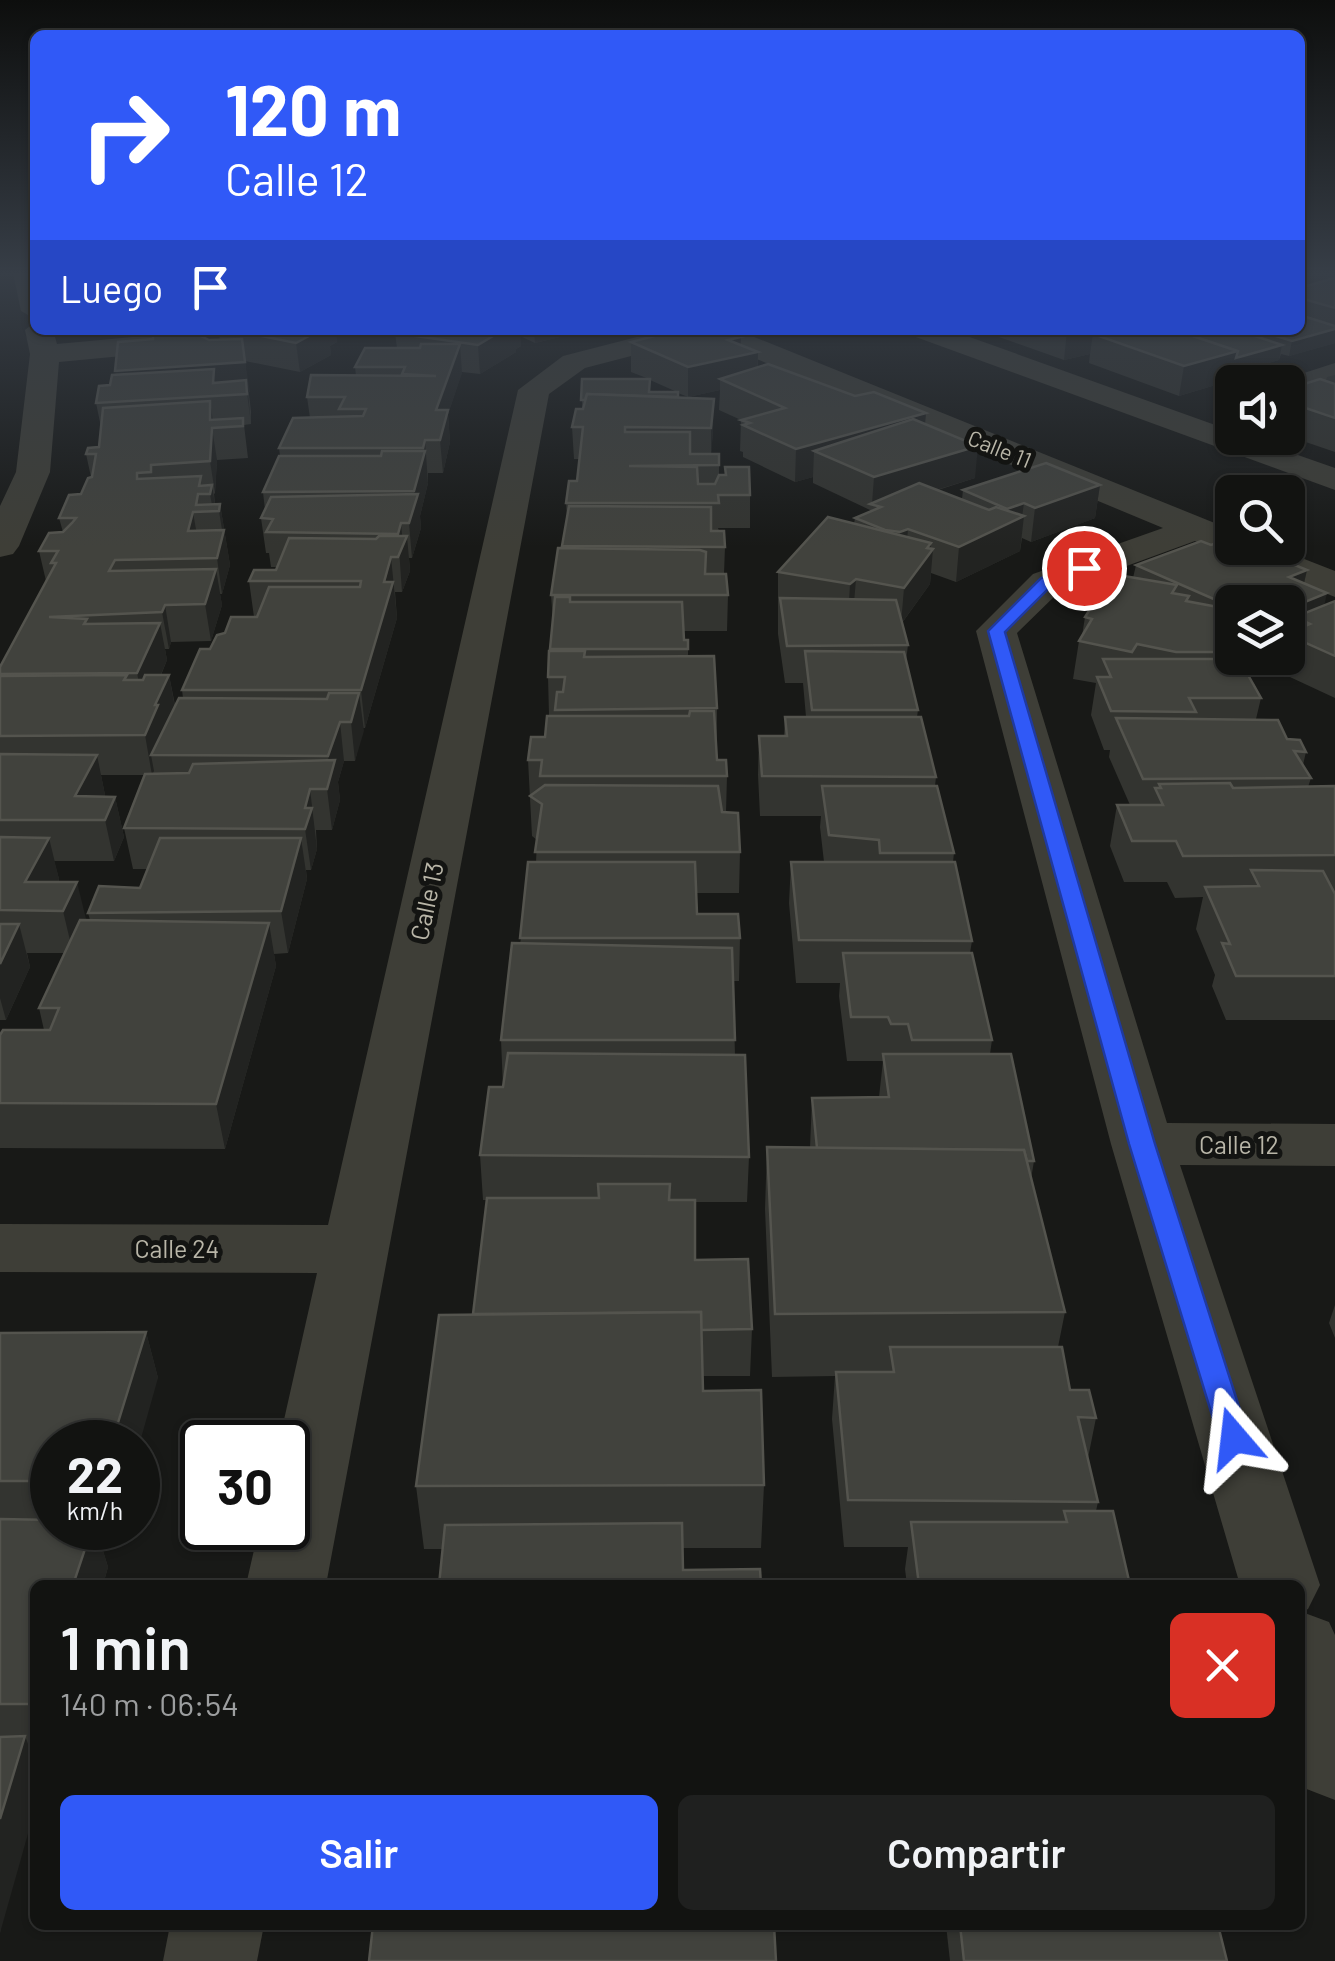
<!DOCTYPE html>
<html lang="es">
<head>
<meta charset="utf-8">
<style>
  :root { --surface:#121311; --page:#1f201f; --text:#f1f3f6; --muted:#9c9e9f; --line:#313231; --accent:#3059f7 }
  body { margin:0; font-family:Barlow,sans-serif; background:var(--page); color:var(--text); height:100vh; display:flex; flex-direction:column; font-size:38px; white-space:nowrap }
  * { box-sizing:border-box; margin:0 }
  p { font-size:32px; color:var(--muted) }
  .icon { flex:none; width:55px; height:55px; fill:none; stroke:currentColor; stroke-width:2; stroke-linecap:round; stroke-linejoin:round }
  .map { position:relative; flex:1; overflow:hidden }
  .details { position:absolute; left:30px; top:1580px; width:1275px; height:350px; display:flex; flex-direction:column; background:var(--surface); border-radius:15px; box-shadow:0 2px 8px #0004,0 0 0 2px var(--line) }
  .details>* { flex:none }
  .hud { position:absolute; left:30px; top:30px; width:1275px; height:305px; border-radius:15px; box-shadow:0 2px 8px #0004,0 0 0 2px var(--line); background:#3059f7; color:#fff; overflow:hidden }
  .tools { position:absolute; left:1215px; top:365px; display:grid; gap:20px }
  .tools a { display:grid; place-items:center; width:90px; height:90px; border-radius:15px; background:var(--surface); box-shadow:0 2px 8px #0004,0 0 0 2px var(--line); font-size:50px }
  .speed { position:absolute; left:30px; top:1420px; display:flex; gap:20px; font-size:50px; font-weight:700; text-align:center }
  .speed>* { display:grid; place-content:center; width:130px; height:130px; border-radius:50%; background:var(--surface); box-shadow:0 2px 8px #0004,0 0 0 2px var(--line); line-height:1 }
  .speed small { font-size:25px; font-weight:400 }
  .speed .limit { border:5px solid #111; border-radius:15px; background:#fff; color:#111 }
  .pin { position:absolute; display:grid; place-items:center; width:85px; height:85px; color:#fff; margin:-42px; border:5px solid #fff; border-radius:50%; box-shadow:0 2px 10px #0007 }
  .me { position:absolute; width:110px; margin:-55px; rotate:343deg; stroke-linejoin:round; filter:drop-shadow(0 0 8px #0008) }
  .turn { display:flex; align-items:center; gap:35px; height:210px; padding:0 30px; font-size:45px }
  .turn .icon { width:130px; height:130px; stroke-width:2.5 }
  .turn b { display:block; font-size:70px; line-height:85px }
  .then { display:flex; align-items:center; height:95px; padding:0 30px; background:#0003; gap:20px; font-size:38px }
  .round { display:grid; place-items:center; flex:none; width:105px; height:105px; border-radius:15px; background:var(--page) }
  .head { display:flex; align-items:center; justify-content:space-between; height:170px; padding:0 30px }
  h1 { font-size:60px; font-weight:600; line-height:75px }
  .action { display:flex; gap:20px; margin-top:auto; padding:20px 30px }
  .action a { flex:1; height:115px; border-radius:15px; background:var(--accent); color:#fff; font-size:40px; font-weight:600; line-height:115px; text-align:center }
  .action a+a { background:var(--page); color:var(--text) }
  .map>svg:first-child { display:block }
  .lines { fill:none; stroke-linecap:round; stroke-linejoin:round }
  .street { fill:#3e3e37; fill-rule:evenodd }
  .wall { fill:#333430; fill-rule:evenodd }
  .shaded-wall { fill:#222321 }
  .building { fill:#41423d; stroke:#54544e; stroke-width:2.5 }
  .route { fill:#3059f7; stroke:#1f3aa1; stroke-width:2.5 }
  .labels { text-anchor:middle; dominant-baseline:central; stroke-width:10; stroke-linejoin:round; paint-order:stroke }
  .far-street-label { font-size:22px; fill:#b9b6a8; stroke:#131412 }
  .street-label { font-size:25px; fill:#b9b6a8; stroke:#131412 }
</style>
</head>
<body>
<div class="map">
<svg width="1335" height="1961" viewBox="0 0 1335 1961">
  <rect width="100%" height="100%" fill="#181917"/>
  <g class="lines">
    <!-- street -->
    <g class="street">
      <path d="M13,273H35V319L21,311Z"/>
      <path d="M35,322V330H53L57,344L154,335L164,338L169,344L164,350L154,353L59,362L50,472L19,546L13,554L0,557V506L16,472L30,354L25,330Z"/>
      <path d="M664,330H737L1232,530V548H1276L1335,571V597L1195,541L1061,590L1017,633L1167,1123L1335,1124V1166L1180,1165L1320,1585L1308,1609L1302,1612L1329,1622L1335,1635V1800L1304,1788L1300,1778V1585H1240L1111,1144L976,631L1033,574L1163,528L704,337L585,368L549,394L326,1585H246L259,1528H288V1442H279L317,1273L0,1272V1224L328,1225L518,390L563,356Z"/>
      <path d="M909,330H950L1232,431V438H1249L1335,468V490L913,336Z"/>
      <path d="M1335,363V382L1288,397V382H1276Z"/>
      <path d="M170,1925H264L257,1961H163Z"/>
    </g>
  </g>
  <!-- wall -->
  <g class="wall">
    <path d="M1300,273H1335V343L1289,356L1281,354L1279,360L1233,373L1232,380L1179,396L1089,363L1090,354L1064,360L982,331L1175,330L1181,332L1189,330H1300Z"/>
    <path d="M218,330H335L337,342L330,346L331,355L300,372L245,361L251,411V424L244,425L248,458L217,460L215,493L214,494L215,504H220L230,565L222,594H220L222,605L211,641L171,642L169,649H165L167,660L161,675H169L175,705L183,698L182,690L210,649L225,633L254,617L249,581L276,570L277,567H271L269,553H266L261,518L265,510L263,492L280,456L279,448L310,418L307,397L356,376L355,367L397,348L395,333L401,330H589L535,343L520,336L521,346L516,349V352L480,374L462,372L448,414L450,442L443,473H428V483L420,516L421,528L412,558H409L410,571L402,592H395L397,618L365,728H363L355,761H344L338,782L340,800L332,830H316L317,849L311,870H306L307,879L288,953L274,954L276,966L225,1149L0,1148V1035L44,1030L39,1008L65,953H27L30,967L6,1020H0V667L46,581L39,551L63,532L59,518L81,494L91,477L86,454L99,447L101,427L96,403L116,375L209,340H220ZM101,775H145L124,828L133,869H147L140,888L88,913L90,920H86L58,882L59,879L54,861H114L124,837L115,797H104L105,795Z"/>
    <path d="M741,337L740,345L758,352V367L855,396L926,413L925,424L975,478L938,490L962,499L963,490L1100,485L1095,518L1031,542L1022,538L1020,551L956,582L931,573L930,584L902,623L908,645L906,661L918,710L917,717L936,777L935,786L954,853L953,862L972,941L970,953L992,1040L990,1054L1034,1161L1031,1179L1065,1312L1058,1347L1070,1390L1096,1418L1088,1458L1098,1502L1096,1511L1130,1585H907L905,1569L908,1547H844L832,1419L835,1376L772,1377L765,1209L767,1147L810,1148L812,1098L879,1097L883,1061H847L839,996L840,983H796L789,903L791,862H824L820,827L821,816H760L758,775L759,736H784L785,717H806L803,683H785L778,634V572L854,524L855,518L870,512V510L813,483V477L795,482L743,457V452L740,451L741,420L719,410L720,390L688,397L678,393V397L713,430L711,454H719V475H725V467L750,495V528H718L725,547L724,574L728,595L727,631H683L684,640H688V656L717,708V760L727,776L726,812L740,852L739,893H696L697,914L740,938L739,981H733L735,1055L749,1157L747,1202H695V1260L752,1329L750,1376H703V1391L764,1485L761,1548H683V1570L761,1585L442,1549H424L416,1486L473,1314L487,1200H483L480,1155L503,1087L501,1040L536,862L537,840L532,836L528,760L545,737L555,716L549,715L548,677L553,621L551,595L562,548L567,517L566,503L577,481L580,459H574L572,427L582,409V379H649L631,372V342ZM650,380L677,392H650Z"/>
    <path d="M1335,375V452L1288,436V389L1326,381L1327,377Z"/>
    <path d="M1211,545L1307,570L1304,583L1325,605L1335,601V698L1277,671L1280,658H1288V602H1232V647L1225,644L1222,659L1261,698L1256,719L1306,752L1303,765L1311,778L1308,787L1335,786V1020H1226L1212,986L1215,975L1196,929L1203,897L1175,898L1167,882H1124L1110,846L1117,805H1130L1109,757L1110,750H1104L1091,715L1096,683L1073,679L1079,641L1082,636L1085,617L1133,578L1136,565Z"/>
    <path d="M1335,1305V1338L1329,1323Z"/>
    <path d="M146,1332L158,1378L52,1442V1528H115H96L108,1567L103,1585H35V1750H30L0,1933V1333Z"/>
    <path d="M946,1925H1218L1227,1961H950Z"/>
  </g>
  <!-- shaded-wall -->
  <g class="shaded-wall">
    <path d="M1311,273H1335V286L1306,295Z"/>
    <path d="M1335,327V343L1289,356L1292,341Z"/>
    <path d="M314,330H335L337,342L330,346L331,355L300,372L296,343Z"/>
    <path d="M503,330H520L521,346L516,349V352L480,374L478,345Z"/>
    <path d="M534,330H589L535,343Z"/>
    <path d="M1072,330H1104L1103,338L1093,334L1090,354L1064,360L1067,331Z"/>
    <path d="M741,337L740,356L758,352L757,382L720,379V390L688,397V367L728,340Z"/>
    <path d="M460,344L462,373L448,414L450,442L443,473L440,440L444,427L438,442L436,410Z"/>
    <path d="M1282,345L1279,360L1233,373L1232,380L1179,396L1184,366L1238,351Z"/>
    <path d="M245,362L250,392H248L251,424L247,393L121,401L115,371Z"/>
    <path d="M714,399L713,430L711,460V428Z"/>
    <path d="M210,401L214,428H212L217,460L215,493L210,461Z"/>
    <path d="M926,413L923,444L814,451L813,477L795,482L796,449Z"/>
    <path d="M425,440L428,483L420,516L421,528L412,558L409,523L415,502L414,491L424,456Z"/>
    <path d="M978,446L975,478L881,507L872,504L874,477Z"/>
    <path d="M212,485L216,511H213L210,494Z"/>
    <path d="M1100,485L1095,518L1031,542L1035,508Z"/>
    <path d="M1024,503L1022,517L1024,516L1020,551L956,582L959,547L1005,525L1007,509Z"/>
    <path d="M220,504L230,565L222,594L217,558L223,536L219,511Z"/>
    <path d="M193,512L199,547L188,531Z"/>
    <path d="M401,523L403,545L407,536L410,571L402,592L398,534Z"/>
    <path d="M908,529L905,563L897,567L900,532Z"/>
    <path d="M931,543L930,554L933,549L930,584L901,624L904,588Z"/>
    <path d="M391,557L397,618L365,728L361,690Z"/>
    <path d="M216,569L222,605L211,641L205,604Z"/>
    <path d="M1307,570L1299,605L1327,593L1319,630L1295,617L1290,636L1288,635L1289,577Z"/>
    <path d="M856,579L853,615L848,620L850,584Z"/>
    <path d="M165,605L171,642L169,649L162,612Z"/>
    <path d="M1231,619L1223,655L1209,690L1217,652Z"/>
    <path d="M160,623L167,660L145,711L137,673Z"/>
    <path d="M169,675L176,713L151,755L154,771L152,775L145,735L155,705Z"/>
    <path d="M359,693L364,731L355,761L351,722Z"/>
    <path d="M340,722L344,761L338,782L340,800L332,830L327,789L331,775L328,756Z"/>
    <path d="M97,755L105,795L93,820L75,796Z"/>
    <path d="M310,789L317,849L311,870L305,829V808Z"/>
    <path d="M115,797L124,837L114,861L105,820Z"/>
    <path d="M49,838L59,879L43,911L25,882Z"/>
    <path d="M301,838L307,879L288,953L281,911Z"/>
    <path d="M77,882L87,923L73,953L63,911Z"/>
    <path d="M269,923L276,966L225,1149L216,1104Z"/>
    <path d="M19,924L30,967L6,1020L0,998V964Z"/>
    <path d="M146,1332L158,1378L138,1449V1442H112Z"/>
    <path d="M92,1528H96L108,1567L103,1585H73Z"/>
    <path d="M25,1736L35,1762V1809L0,1933V1819Z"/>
  </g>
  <!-- building -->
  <g class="building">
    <path d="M1334,278L1335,279V308L1300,298V288Z"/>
    <path d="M1300,315L1335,326V329L1292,341L1257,330H1300Z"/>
    <path d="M189,330L209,340L242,339L245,362L115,371L118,342L153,339V335Z"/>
    <path d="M231,330H320L296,343Z"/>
    <path d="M401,330H503L478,345L395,333Z"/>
    <path d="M678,330H724L741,337L728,340L758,352L688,367L631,342Z"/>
    <path d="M1108,330H1175L1238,351L1184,366L1093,334Z"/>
    <path d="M1189,330H1237L1282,345L1236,358L1238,351L1181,332Z"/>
    <path d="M421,344H460L436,410H448L440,440H425L423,448H279L293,418L363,416L366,409H339L345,397H307L311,375L436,376L402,374L405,367H355L365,348H420Z"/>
    <path d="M768,364L855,396L874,392L926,413L796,449L743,425L750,423L741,420L785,408L720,379Z"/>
    <path d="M214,369L213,383L246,380L247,394L96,403L99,386L110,385L112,375Z"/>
    <path d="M582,379H650L649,392H678V397L587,394L585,400H581Z"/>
    <path d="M1320,379L1335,384V418L1288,402V389Z"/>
    <path d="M587,394L714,399L711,428L625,427V432H690V454H719V465L629,466L697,467L698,484H715L719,475H726L725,467H749L750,495H718L719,503H566L569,481H577L583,427H572L576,409H583Z"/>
    <path d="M210,401V420L243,418V426L212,428L210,461L151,465V472L137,473V479L201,476L199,486L212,485L210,494H198L196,505L220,504L219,511L193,512L188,531L224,530L217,558L115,560L109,571L216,569L205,604L165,605L162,612L49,617L87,619L84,624L160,623L137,673L0,674V667L56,563H51L58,551H39L49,533L63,532L72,523L76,518H59L69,495L81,494L88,478L92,477L96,454H86L88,448L99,447L103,408Z"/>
    <path d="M913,419L978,446L874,477L814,451Z"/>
    <path d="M382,451H425L414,491L263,492L279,456H381Z"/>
    <path d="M1046,463L1100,485L1035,508L1024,503L1007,509L963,490Z"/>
    <path d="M919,483L989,510L996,507L1024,516L959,547L908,529L900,532L885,530L855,518L881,507L870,504Z"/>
    <path d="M418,494L409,523H401L398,534L266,532L273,519L261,518L271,497Z"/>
    <path d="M569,506L711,507V531H724L725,547L562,546Z"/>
    <path d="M828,517L931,543L927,548L933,549L904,588L856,579L850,584L778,572Z"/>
    <path d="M379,536H407L398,557H391L384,582H393L361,690H182L200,649H210L217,635L225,633L231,617H257L269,587H360L361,581H249L254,570H276L289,538L376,539Z"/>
    <path d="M1231,538L1232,539V548H1253L1307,570L1289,577L1327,593L1288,609V602H1232V607L1136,565L1201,541L1211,545Z"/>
    <path d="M558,548L700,550L706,552L705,574H726L728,595H551Z"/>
    <path d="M1112,574L1177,585L1172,593L1189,596L1186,601L1223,608L1219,617L1231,619L1217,652H1176L1137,644L1132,652L1079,641L1092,619L1085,617Z"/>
    <path d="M555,597H570V602H682L684,640H688V649H550Z"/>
    <path d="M780,598L896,600L908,645L787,646Z"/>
    <path d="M1335,601V656L1288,635V633L1310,624L1295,617Z"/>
    <path d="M549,651H585L584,657L714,656L717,708L555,710L557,692H563L565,677H548Z"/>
    <path d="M805,651L904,652L918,710H812Z"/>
    <path d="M1103,659H1239L1261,698H1189L1196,712L1111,711L1097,677H1111Z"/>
    <path d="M127,675L124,680H143L145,675H169L155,705H158L145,735L0,736V676Z"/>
    <path d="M329,693H359L351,722H340L328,756L151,755L179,698L327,699Z"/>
    <path d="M690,711H714L717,760H726L727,776H540L542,760H528L531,737H545L547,716H689Z"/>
    <path d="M785,717H921L936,777L762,776L759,736H787Z"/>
    <path d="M1116,718L1278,720L1287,739L1300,740L1306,752L1294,751L1311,778L1143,779Z"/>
    <path d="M0,754L97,755L75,796L115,797L105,820H0Z"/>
    <path d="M335,760L327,789H310L305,808H312L305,829L124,828L145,774L189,773L193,764Z"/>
    <path d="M1230,783L1233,788L1335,786V855L1183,856L1176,841H1132L1117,805H1163L1155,788H1161L1159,784Z"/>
    <path d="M545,785L718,786L722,812L738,813L740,852H535L542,804L530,796Z"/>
    <path d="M822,786H937L954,853H880L879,840L829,835Z"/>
    <path d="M0,837L49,838L25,882H77L63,911L0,910Z"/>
    <path d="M160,838H301L281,911L88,913L99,886L140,888Z"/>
    <path d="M528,862H695L697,914H738L740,938H520Z"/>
    <path d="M791,862H955L972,941L799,940Z"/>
    <path d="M1251,870L1323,871L1335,894V976H1236L1222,943L1230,944L1205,887L1259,886Z"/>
    <path d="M80,920L269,923L216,1104L0,1103V1035L3,1030H50L59,1008H39Z"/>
    <path d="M0,924H19L0,964Z"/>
    <path d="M512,943L732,948L735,1040H501Z"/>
    <path d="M843,953H972L992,1040H912L908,1024H891L888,1017H851Z"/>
    <path d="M508,1053L745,1055L749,1157L480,1155L489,1087H503Z"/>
    <path d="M883,1054H1011L1034,1161H1027L1024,1150L817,1148L812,1098L889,1097Z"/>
    <path d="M767,1147L1024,1150L1065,1312L775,1314Z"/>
    <path d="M598,1184H670L669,1200H695V1260L748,1259L752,1329L701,1330V1312L473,1314L487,1198H599Z"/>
    <path d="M701,1312L703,1391L761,1390L764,1485L416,1486L439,1315Z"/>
    <path d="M146,1332L112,1442H52V1481H0V1333Z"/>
    <path d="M890,1347H1062L1070,1390H1089L1096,1418L1078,1417L1098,1502L848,1500L836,1372H894Z"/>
    <path d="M1064,1511H1113L1130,1585H919L911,1522H1067Z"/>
    <path d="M0,1519L52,1520V1528H92L73,1585H35L34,1704H0Z"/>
    <path d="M682,1523L683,1570L760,1569L761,1585H439L445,1525Z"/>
    <path d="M25,1736L0,1819V1737Z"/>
    <path d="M373,1925H774L776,1961H369Z"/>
    <path d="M960,1925H1218L1227,1961H964Z"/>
  </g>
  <!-- sky -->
  <linearGradient id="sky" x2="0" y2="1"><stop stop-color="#0d0e0d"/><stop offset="0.5" stop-color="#373e47"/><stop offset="1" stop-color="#373e47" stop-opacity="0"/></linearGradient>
  <rect width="1335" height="547" fill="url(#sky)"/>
  <!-- route -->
  <path class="route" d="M1084,564L1092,568L1090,572L1052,585L1005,632L1155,1144L1249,1438L1245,1447L1234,1450L1223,1447L1219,1438L1129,1144L988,631L1041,578Z"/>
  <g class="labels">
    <!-- far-street labels -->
    <g class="far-street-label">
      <text transform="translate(1000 448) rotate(22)">Calle 11</text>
    </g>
    <!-- street labels -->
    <g class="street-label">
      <text transform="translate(426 901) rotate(-78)">Calle 13</text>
      <text x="1239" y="1144">Calle 12</text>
      <text x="177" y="1248">Calle 24</text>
    </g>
  </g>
</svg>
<div class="tools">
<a><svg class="icon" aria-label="sound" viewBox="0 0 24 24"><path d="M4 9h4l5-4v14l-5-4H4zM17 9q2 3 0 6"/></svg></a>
<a><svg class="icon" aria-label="search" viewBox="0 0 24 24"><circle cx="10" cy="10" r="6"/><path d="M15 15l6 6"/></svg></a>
<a><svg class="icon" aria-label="layers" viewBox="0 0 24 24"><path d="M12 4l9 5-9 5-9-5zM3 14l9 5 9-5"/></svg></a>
</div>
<div class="speed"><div>22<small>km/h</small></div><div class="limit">30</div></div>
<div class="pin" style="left:1084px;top:568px;background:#d93025"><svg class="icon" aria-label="arrive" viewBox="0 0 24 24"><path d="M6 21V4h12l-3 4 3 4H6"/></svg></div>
<svg class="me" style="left:1234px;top:1438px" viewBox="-20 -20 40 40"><path d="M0-17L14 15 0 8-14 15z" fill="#3059f7" stroke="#fff" stroke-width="4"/></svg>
<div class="hud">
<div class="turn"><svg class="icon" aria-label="right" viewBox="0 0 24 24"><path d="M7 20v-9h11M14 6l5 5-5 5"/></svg><div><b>120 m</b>Calle 12</div></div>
<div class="then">Luego<svg class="icon" aria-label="arrive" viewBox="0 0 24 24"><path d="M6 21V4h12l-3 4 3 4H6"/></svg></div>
</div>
<section class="details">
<div class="head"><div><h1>1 min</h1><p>140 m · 06:54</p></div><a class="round" style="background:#d93025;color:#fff"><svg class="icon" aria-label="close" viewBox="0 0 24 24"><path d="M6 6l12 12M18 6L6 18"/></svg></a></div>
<div class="action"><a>Salir</a><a>Compartir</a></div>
</section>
</div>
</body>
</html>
